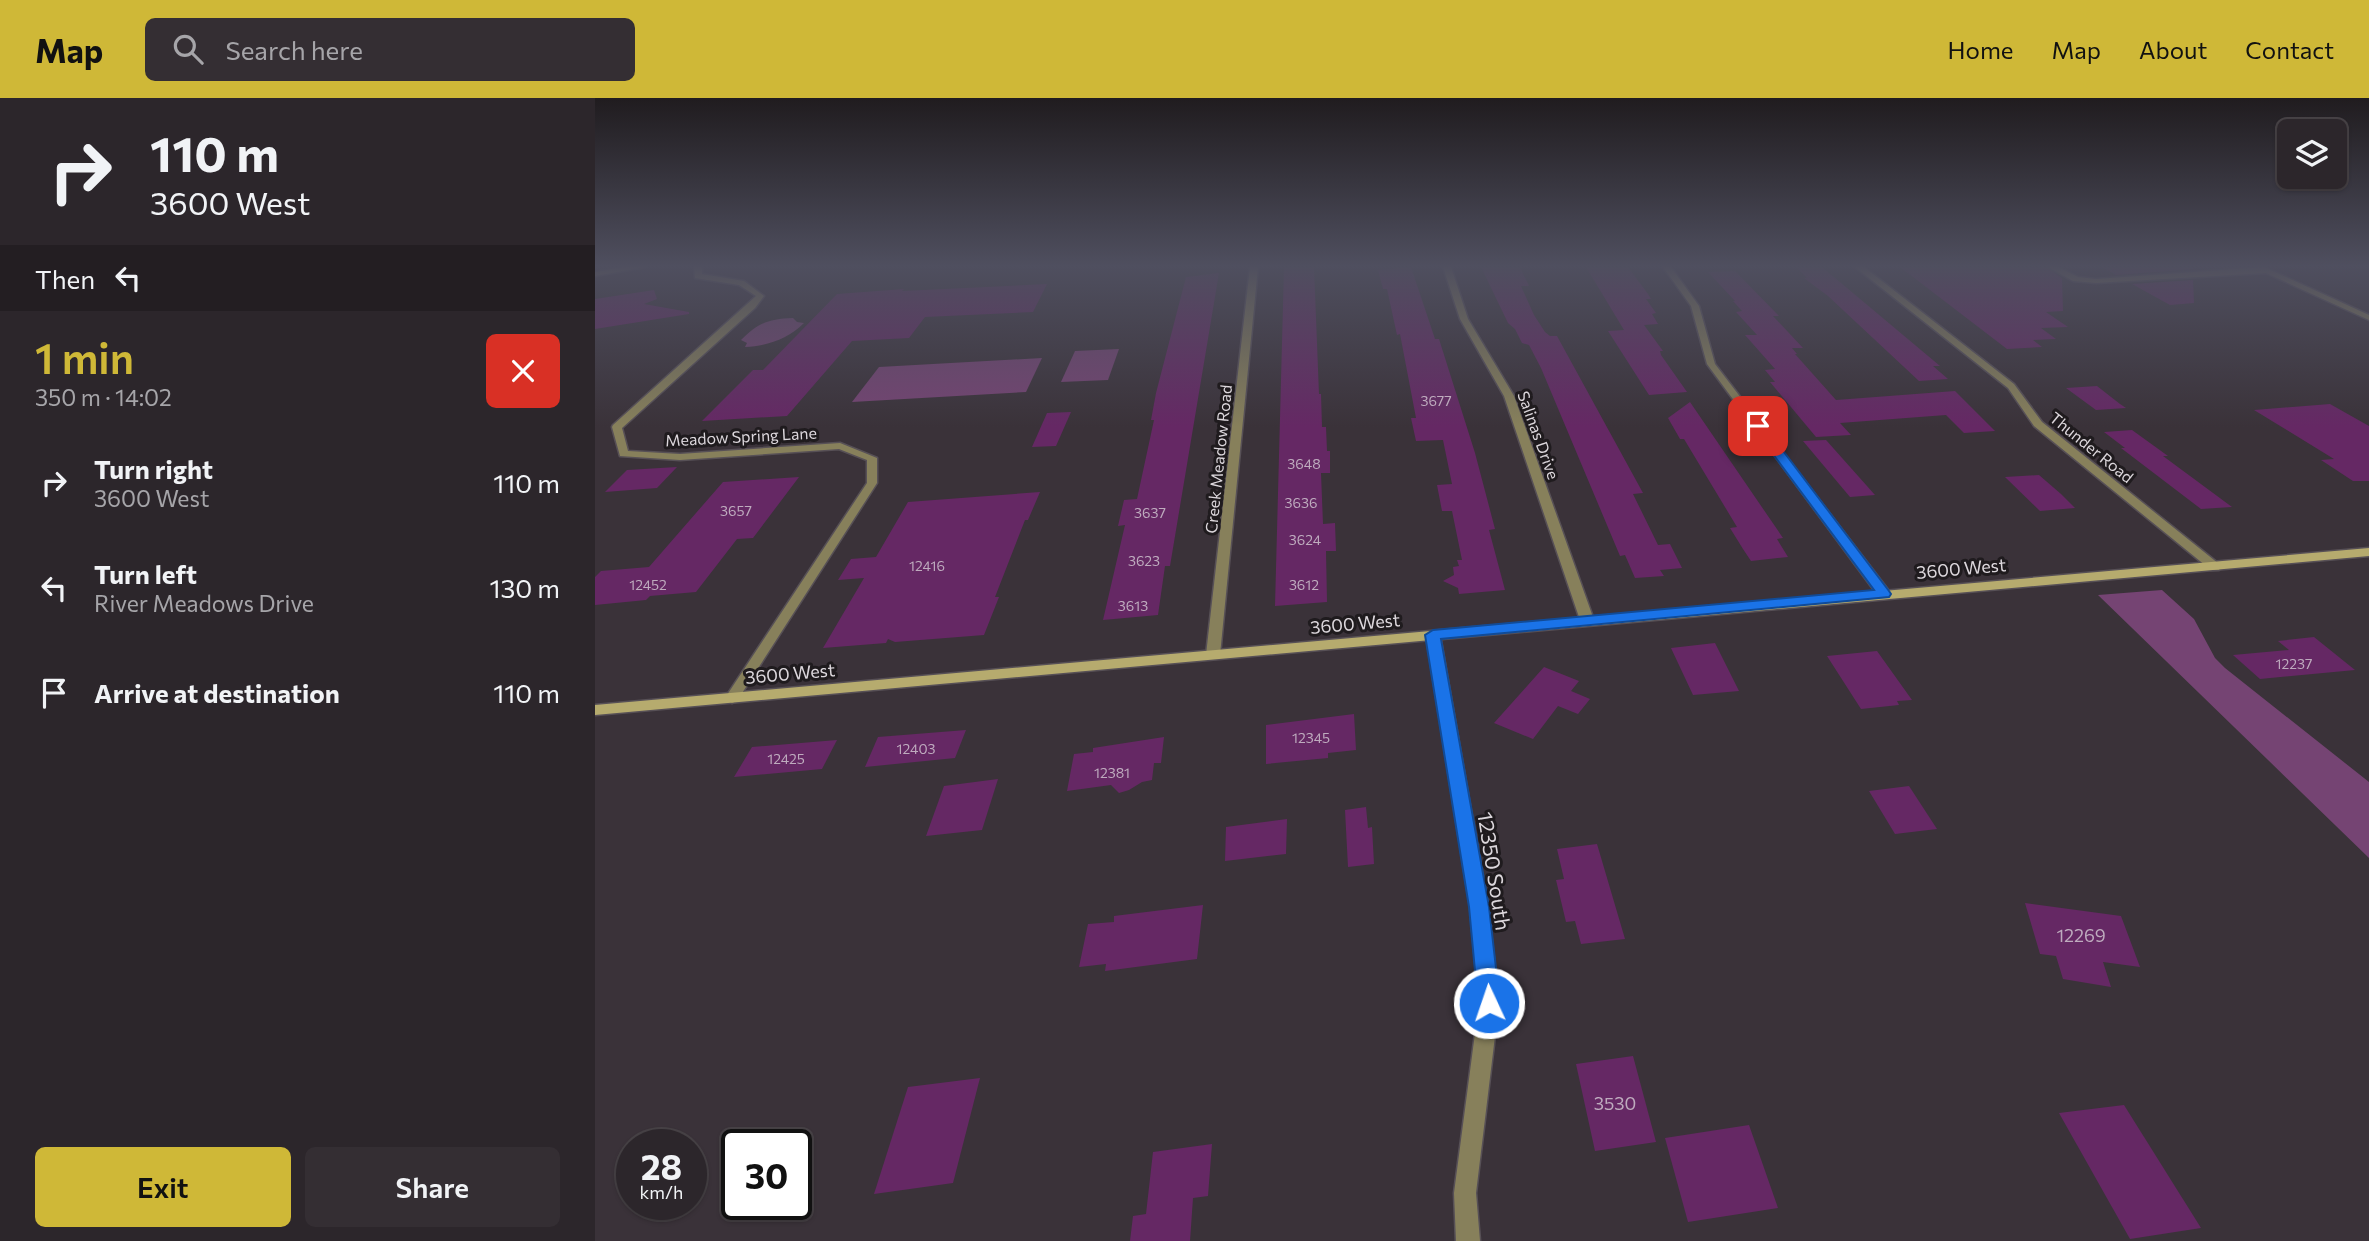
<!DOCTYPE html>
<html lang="en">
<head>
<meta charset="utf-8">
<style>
  :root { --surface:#2c262b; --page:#342e33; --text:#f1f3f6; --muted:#a6a5a9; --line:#484347; --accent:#cfb837 }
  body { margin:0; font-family:Commissioner,sans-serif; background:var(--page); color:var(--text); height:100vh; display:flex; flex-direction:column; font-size:26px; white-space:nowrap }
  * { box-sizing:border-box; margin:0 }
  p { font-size:23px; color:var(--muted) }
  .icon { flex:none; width:38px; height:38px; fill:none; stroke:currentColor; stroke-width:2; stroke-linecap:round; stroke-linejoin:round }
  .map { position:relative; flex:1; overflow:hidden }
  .panel { display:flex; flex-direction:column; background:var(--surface); width:595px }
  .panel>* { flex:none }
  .banner { background:#2c262b; color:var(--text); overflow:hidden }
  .fabs { position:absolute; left:1682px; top:21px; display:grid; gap:14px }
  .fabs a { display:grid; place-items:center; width:70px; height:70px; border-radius:10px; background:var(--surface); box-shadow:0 2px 5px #0004,0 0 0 2px var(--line); font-size:35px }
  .speed { position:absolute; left:21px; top:1031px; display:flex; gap:14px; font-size:35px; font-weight:700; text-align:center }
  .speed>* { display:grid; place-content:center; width:91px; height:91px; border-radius:50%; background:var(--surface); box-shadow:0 2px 5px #0004,0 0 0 2px var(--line); line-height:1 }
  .speed small { font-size:18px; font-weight:400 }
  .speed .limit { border:4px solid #111; border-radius:10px; background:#fff; color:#111 }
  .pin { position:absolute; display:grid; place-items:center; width:60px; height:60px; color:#fff; margin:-30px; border-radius:14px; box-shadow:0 4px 10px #0006 }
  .me { position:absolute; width:77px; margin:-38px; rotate:357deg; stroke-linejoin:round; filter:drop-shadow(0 0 5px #0008) }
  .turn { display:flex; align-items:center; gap:24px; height:147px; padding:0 35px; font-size:32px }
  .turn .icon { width:91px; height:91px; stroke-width:2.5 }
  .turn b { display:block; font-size:49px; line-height:60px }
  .then { display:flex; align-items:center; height:66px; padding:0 35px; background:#0003; gap:14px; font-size:26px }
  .round { display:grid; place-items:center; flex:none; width:74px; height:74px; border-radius:10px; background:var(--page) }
  .head { display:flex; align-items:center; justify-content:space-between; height:119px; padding:0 35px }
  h1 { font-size:42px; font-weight:600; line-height:52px; color:var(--accent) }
  .primary-button { display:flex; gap:14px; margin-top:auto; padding:14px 35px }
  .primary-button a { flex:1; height:80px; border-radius:10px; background:var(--accent); color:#111; font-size:28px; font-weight:600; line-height:80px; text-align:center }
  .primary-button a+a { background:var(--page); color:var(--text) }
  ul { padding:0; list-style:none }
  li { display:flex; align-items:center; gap:21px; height:105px; padding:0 35px }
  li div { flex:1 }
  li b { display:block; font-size:26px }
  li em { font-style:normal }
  header { display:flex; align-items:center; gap:42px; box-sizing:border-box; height:98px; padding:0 35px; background:var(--accent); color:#111 }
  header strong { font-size:33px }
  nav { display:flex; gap:38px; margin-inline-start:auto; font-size:24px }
  .search { width:490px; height:63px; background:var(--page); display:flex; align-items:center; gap:18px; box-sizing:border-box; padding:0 24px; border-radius:10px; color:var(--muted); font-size:26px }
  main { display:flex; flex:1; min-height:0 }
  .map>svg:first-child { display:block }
  .green { fill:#754473 }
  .building { fill:#652864 }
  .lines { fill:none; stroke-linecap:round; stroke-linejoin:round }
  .street-casing { stroke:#575056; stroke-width:3 }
  .secondary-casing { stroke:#575056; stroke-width:3 }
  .street { fill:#87805b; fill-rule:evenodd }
  .secondary { fill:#b6ab6e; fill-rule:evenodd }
  .route { fill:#1a73e8; stroke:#114b97; stroke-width:2 }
  .labels { text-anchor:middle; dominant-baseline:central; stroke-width:6; stroke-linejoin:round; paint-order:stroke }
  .number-label { font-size:14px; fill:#beabbe }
  .far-street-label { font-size:16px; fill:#dcd7dc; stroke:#1f1b1e }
  .street-label { font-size:18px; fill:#dcd7dc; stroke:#1f1b1e }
  .near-number-label { font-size:18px; fill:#beabbe }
  .near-street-label { font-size:21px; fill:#dcd7dc; stroke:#1f1b1e }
</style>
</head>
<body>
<header>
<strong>Map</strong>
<div class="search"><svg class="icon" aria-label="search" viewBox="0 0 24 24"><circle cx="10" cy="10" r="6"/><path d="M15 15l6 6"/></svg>Search here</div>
<nav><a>Home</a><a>Map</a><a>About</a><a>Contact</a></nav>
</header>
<main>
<section class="panel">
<div class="banner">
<div class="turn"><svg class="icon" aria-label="right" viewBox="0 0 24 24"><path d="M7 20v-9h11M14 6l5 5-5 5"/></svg><div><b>110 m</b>3600 West</div></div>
<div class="then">Then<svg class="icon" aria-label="left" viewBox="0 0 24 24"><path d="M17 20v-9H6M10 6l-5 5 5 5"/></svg></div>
</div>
<div class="head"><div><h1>1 min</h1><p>350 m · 14:02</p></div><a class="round" style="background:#d93025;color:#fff"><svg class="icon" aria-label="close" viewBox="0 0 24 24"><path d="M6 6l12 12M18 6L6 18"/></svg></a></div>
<ul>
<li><svg class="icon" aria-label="right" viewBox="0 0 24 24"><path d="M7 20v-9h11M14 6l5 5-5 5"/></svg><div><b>Turn right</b><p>3600 West</p></div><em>110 m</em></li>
<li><svg class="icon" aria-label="left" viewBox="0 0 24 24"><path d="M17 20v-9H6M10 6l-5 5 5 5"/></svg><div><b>Turn left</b><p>River Meadows Drive</p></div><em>130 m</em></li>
<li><svg class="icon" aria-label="arrive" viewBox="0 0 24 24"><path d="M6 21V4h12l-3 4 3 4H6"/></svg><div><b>Arrive at destination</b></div><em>110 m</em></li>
</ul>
<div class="primary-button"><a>Exit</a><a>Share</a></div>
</section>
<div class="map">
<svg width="1774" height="1143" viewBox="0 0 1774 1143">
  <rect width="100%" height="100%" fill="#3a3239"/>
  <!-- green -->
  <g class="green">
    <path d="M198,220L202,224L209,225C193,241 172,248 150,249L152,245L146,242C163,225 173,221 198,220Z"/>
    <path d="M524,251L513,282L466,284L480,253Z"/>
    <path d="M447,260L431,294L257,304L284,269Z"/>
    <path d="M1567,492L1599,521L1620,560L1630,570L1774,684V760L1503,497Z"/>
  </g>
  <!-- building -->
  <g class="building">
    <path d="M689,169H719L724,296H726L727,329H731L732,353H735V375H726L728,426L740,425L741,453H731L732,504L680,508Z"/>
    <path d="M816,169L840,241H844L880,355L900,431L894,432L910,492L864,496L863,490L848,483L859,477L858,469L864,468L862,462H867L857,413H847L842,387L857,386L848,342L821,343L816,320H821L805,236L802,237L792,191H788L783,172Z"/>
    <path d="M886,169H925L934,188H926L939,217L950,234L955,238H962L1048,395L1038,396L1063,447L1075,446L1087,470L1065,472L1069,478L1040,480L1030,457L1025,458L946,270L934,247L927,245L920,231L913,225Z"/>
    <path d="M991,169H1033L1053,196L1056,201H1051L1061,215L1057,216L1063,226L1049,227L1068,253H1065L1066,257L1092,294L1054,297L1013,233L1029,232Z"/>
    <path d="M1205,169H1227L1345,268H1338L1353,281L1324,283L1233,198L1209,180H1212L1203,171Z"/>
    <path d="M1305,169H1451L1467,180L1468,213L1451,214L1473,229L1446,230L1461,241L1438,242L1447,249L1412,251Z"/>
    <path d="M1507,169H1598V171L1521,177Z"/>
    <path d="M1140,173L1184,218H1178L1208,250H1197L1202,256H1200L1241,302L1360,293L1400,333L1369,335L1351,317L1245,325L1256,337L1221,339L1175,284H1180L1170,272L1180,271L1150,237H1162L1141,214L1147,213L1138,203H1140L1113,174Z"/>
    <path d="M624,175L575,468H570L563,517L508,522L530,427L523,428L529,402L542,401L559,322H556L561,295L591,179Z"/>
    <path d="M1598,182L1599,205L1575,207L1537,186Z"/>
    <path d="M452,186L438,214L330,219L314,240L257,243L192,318L107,323L158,272H168L242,196L309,191L307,193Z"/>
    <path d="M59,192L62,201L49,206L94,214V216L0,231V201Z"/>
    <path d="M1502,288L1525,306L1531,310L1501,312L1471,290Z"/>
    <path d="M1095,304L1188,440L1182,441L1193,459L1156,463L1148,451L1135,430L1142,429L1089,341H1085L1073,320Z"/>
    <path d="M1735,306L1774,328V383H1758L1726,362L1739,361L1659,312Z"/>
    <path d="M476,314L461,348L437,349L452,315Z"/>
    <path d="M1537,332L1573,358H1568L1637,409L1606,411L1526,350H1530L1509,334Z"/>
    <path d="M1231,342L1280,397L1255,399L1208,343Z"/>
    <path d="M82,369L62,390L10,394L32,372Z"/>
    <path d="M1444,377L1466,396L1480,410L1445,413L1410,379Z"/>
    <path d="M204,379L158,440L142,441L101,494L55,498L51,502L0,507V479L6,473L54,469L128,384Z"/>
    <path d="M445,394L433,422H430L400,499H404L389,537L300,544L293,541L291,545L228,550L269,480L243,482L256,461L281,459L313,404Z"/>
    <path d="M1719,539L1760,572L1665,581L1638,557L1694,552L1683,543Z"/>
    <path d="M1120,545L1144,593L1098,597L1076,550Z"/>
    <path d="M1282,553L1317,602L1302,603L1304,607L1266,611L1232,558Z"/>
    <path d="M949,569L984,583L976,593L995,601L983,616L963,608L938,641L899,625Z"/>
    <path d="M759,616L761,652L733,655V660L671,666V627Z"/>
    <path d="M371,632L360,660L270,669L283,639Z"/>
    <path d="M569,639L566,665H559L557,682L547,684L534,692L524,695L516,687L472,693L479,656L498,654V650Z"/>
    <path d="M242,642L227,671L139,679L157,649Z"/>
    <path d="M403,681L387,732L331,738L349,688Z"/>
    <path d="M1314,688L1342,731L1300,736L1274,693Z"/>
    <path d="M771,709L773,730L777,729L779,766L753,769L750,712Z"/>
    <path d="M692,721L691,756L630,763L631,729Z"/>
    <path d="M1002,746L1030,841L986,846L980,823L971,824L961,782L969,781L962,751Z"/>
    <path d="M1430,805L1526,818L1545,869L1508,864L1516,889L1468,881L1461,858L1445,856Z"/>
    <path d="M608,807L602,861L510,873L511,866L484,869L493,826L519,824V818Z"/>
    <path d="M1038,958L1061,1044L1000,1053L981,966Z"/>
    <path d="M385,980L358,1085L279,1096L313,989Z"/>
    <path d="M1529,1007L1606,1130L1535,1141L1464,1015Z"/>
    <path d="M1154,1027L1183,1110L1093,1124L1070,1040Z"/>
    <path d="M617,1046L613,1098L598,1100L595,1143H535L538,1118L551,1116L558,1054Z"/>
  </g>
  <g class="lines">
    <!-- street casing -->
    <g class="street-casing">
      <g id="street">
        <path d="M30,169H50L0,178V174Z"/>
        <path d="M99,169H107V176L149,183L169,198L160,210L27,330L33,353L85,356L245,345L282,360V385L142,603L137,605L130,600L132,597L272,385V362L244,351L85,362L25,358L17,329L18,327L161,198L144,187L100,180Z"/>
        <path d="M655,169H663L625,557L618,561L611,557Z"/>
        <path d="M848,169H856L873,221L919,298L999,522L997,525H987L985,522L909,298L865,221Z"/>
        <path d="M1068,169H1076L1104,208L1120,266L1294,493L1295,496L1294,499H1284L1112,266L1096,208Z"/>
        <path d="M1260,169H1269L1419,286L1447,324L1624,466L1626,469L1624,472H1616L1439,328L1413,290Z"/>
        <path d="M1453,169H1463L1483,179L1501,181L1669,169L1774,217V222L1671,175L1501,185L1478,183Z"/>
        <path d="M838,533L845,537L893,809L904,905L881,1095L885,1143H861L859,1095L884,905L875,809L831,537Z"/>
      </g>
    </g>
    <!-- secondary casing -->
    <g class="secondary-casing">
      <path id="secondary" d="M1774,450V458L0,617V607Z"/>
    </g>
    <!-- street -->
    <use href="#street" class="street"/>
    <!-- secondary -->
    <use href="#secondary" class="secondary"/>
  </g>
  <!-- sky -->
  <linearGradient id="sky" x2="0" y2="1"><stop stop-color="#201c1f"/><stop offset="0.51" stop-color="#4f4f5f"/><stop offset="1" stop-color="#4f4f5f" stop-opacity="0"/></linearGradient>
  <rect width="1774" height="329" fill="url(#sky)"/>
  <!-- route -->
  <path class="route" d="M1163,324L1167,325L1294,493L1296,496L1294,499L846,541L894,809L905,905L902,912L894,915L886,912L883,905L874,809L830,537L838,532L1279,492L1157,328Z"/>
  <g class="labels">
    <!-- number labels -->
    <g class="number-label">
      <text x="841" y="302">3677</text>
      <text x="709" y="365">3648</text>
      <text x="706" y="404">3636</text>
      <text x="141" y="412">3657</text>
      <text x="555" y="414">3637</text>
      <text x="710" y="441">3624</text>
      <text x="549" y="462">3623</text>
      <text x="332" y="467">12416</text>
      <text x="53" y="486">12452</text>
      <text x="709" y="486">3612</text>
      <text x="538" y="507">3613</text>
      <text x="1699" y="565">12237</text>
      <text x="716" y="639">12345</text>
      <text x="321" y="650">12403</text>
      <text x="191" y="660">12425</text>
      <text x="517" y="674">12381</text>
    </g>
    <!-- far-street labels -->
    <g class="far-street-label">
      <text transform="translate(944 337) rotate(70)">Salinas Drive</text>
      <text transform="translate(146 338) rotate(-3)">Meadow Spring Lane</text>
      <text transform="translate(1497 349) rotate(39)">Thunder Road</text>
      <text transform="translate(623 361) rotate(-84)">Creek Meadow Road</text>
    </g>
    <!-- street labels -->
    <g class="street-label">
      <text transform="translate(1366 470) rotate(-5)">3600 West</text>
      <text transform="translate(760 525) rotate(-5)">3600 West</text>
      <text transform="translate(195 575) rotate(-5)">3600 West</text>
    </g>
    <!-- near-number labels -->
    <g class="near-number-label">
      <text x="1486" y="837">12269</text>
      <text x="1020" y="1005">3530</text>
    </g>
    <!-- near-street labels -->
    <g class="near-street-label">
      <text transform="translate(900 773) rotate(81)">12350 South</text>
    </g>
  </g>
</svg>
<div class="fabs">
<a><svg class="icon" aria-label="layers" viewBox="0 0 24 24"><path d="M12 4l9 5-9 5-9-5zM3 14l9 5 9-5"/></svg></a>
</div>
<div class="speed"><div>28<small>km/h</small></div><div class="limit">30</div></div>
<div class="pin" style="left:1163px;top:328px;background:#d93025"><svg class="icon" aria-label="arrive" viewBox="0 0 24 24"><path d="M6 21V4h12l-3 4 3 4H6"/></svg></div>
<svg class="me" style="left:894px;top:905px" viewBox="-20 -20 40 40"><circle r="17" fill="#1a73e8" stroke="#fff" stroke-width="3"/><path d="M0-11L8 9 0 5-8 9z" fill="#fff"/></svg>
</div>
</main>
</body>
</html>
